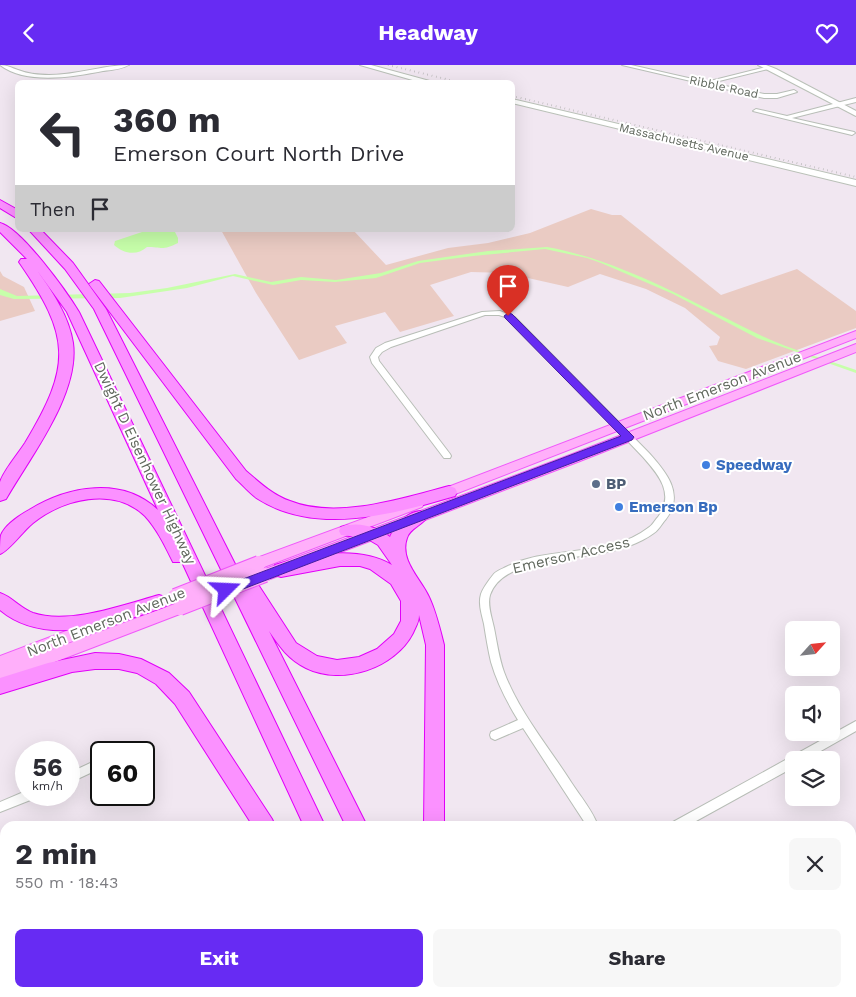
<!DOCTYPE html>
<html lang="en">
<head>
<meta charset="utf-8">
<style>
  :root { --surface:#fff; --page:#f7f7f7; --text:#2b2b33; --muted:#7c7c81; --accent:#672bf3 }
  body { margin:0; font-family:"Work Sans",sans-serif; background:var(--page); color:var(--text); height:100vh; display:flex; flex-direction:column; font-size:19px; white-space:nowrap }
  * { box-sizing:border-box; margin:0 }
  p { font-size:16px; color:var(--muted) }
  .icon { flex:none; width:28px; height:28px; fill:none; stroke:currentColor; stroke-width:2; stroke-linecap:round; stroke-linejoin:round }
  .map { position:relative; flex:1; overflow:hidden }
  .panel { position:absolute; left:0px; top:756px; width:856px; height:176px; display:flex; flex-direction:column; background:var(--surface); border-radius:15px 15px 0 0; box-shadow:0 5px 20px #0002 }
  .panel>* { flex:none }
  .hud { position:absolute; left:15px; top:15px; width:500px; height:152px; border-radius:8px; box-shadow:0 5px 20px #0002; background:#fff; color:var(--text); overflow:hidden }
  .needle { width:32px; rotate:63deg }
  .fabs { position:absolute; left:785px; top:556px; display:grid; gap:10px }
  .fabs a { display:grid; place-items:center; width:55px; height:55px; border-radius:8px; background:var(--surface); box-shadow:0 5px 20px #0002; font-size:25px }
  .speed { position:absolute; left:15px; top:676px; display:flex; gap:10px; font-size:25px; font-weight:700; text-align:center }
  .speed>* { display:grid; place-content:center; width:65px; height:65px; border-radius:50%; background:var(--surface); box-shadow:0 5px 20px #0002; line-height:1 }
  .speed small { font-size:12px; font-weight:400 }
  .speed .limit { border:2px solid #111; border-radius:8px; background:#fff; color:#111 }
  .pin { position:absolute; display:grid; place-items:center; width:42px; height:42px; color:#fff; margin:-51px -21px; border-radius:50% 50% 50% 0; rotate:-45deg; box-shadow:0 0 5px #0007 }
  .pin .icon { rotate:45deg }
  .me { position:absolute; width:55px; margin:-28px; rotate:69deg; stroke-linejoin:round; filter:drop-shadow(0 0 4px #0008) }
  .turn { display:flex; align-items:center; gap:18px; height:105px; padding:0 15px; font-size:22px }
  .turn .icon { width:65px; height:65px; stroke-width:2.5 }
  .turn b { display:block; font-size:35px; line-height:42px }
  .then { display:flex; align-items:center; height:48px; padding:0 15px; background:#0003; gap:10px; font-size:19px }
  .round { display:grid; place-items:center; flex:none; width:52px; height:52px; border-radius:8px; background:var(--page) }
  .summary { display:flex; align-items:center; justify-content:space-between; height:85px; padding:0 15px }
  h1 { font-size:30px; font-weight:700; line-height:38px }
  .cta { display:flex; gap:10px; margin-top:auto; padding:10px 15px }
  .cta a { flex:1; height:58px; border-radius:8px; background:var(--accent); color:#fff; font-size:20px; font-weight:700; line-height:58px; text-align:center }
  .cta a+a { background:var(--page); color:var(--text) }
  header { display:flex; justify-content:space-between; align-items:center; height:65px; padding:0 15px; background:var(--accent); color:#fff; font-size:22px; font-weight:700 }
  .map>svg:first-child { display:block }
  .green { fill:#eacbc3 }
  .water { fill:#c7ffaa }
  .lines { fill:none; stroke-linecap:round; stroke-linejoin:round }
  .street-casing { stroke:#b8beb7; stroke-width:2 }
  .secondary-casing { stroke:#bac1b8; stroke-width:2 }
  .primary-casing { stroke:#f058fa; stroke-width:2 }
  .highway-casing { stroke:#e100f9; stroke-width:2 }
  .street { fill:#fff; fill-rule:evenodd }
  .secondary { fill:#fff; fill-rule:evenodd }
  .primary { fill:#ffaffa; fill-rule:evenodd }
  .highway { fill:#fb91ff; fill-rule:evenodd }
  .rail { stroke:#a6a8a5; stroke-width:2; stroke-dasharray:0.5 4; stroke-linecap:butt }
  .primary-bridge-casing { stroke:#f058fa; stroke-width:16; stroke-linecap:butt }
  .primary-bridge { stroke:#ffaffa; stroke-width:14 }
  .route { fill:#672bf3; stroke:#431c9e }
  .shop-dot { fill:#3f7fe0; stroke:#fff; stroke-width:2 }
  .service-dot { fill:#5c6f8a; stroke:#fff; stroke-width:2 }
  .labels { text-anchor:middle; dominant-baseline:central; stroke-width:4; stroke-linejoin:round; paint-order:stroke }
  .far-street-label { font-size:12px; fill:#61685e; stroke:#fff }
  .street-label { font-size:15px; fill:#61685e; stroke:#fff }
  .shop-label { font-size:15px; font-weight:bold; fill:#366cbe; stroke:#fff; text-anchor:start }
  .service-label { font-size:15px; font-weight:bold; fill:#4e5e75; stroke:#fff; text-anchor:start }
</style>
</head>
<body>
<header><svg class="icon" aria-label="back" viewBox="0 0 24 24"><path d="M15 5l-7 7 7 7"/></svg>Headway<svg class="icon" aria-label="heart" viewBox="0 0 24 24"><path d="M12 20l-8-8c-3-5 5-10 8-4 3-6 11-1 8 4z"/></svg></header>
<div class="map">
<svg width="856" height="932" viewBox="0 0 856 932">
  <rect width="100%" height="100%" fill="#f1e7f1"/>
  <!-- green -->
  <g class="green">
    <path d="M591,144L612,150H621L721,230L797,204L856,246V263L746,304L718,296L709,281L717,280L720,272L685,243L646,224L600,209L568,222L506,208L471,207L430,220L454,251L400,267L385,247L335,261L347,278L299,295L256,228L221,165H353L386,200L448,183L488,178L530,168Z"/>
    <path d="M0,206L3,211L24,222L35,246L0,256Z"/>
  </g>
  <!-- water -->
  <g class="water">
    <path d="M148,165H174L178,173V178C162,186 162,182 147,182C137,191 124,189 114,180L115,176Z"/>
    <path d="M547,182C624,196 693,238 762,271C792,285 825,294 856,305V308L757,273L673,229L601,198L587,193L545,184L473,191L420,198L376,213L335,217L301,215L273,220L233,211L187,223L120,233L14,234L0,230V224L17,231L130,228L167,223L235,209L271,217L301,212L336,215L381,208L418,196L488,186Z"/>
  </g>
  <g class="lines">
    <!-- street casing -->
    <g class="street-casing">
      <g id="street">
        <path d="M0,0C7,0 12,3 18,5C28,9 39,10 49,10C77,10 103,0 129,0C122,4 112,5 103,6C73,12 26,20 0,0Z"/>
        <path d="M622,0H631L706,17L766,2H768V4L711,18L764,29H777L794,25L797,27L777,33H764Z"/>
        <path d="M856,33V37L792,53L854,67L855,68L852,70L753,46L756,44L787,51Z"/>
        <path d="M500,246L515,252L649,388C666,407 685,429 666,454C662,458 659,465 654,468C639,479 620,485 602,488C571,494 502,494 490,530C487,540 492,553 494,563C497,578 499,593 504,607C519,647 548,681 571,717C580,731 593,746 598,761H587L523,663L495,675L491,673L490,670L491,667L518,655C507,637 497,618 491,597C488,584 486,572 484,559C482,550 478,539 481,529C483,523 489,515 493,510C496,506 502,504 506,502C548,480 610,493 648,463C652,461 655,455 658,452C675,429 659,410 643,392L511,254L499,250H485L391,282L382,287L378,292L379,296L450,389L451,391L450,393H444L372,298L370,292L376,283L385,278L482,247Z"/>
        <path d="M856,656V666L805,695H794V702L687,761H672L673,757Z"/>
        <path d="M117,679L121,681L122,684L121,688H108L113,681Z"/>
        <path d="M101,693V703L69,718V708Z"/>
        <path d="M26,726V730H34L33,734L0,747V737Z"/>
        <path d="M5,907V919L0,921V909Z"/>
        <path d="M275,928H287L289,932H276Z"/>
        <path d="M698,928H711L713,932H699Z"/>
      </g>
    </g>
    <!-- secondary casing -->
    <g class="secondary-casing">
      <g id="secondary">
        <path d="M360,0H371L437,18H423Z"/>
        <path d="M758,0H766L776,4L856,46V51Z"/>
        <path d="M512,34L856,115V121L512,38Z"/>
      </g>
    </g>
    <!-- primary casing -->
    <g class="primary-casing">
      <g id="primary">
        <path d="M856,266V273L445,433H435L433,430L435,427Z"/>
        <path d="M856,279V287L580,396L270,514L265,516L260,514L258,510L260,506L570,390Z"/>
        <path d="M417,434L422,436L424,439L422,442L264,502L259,504L254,502L252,498L254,494Z"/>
        <path d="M180,537L185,539L187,543L185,547L0,618V591L111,549L116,551L118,555L116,559L35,591Z"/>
      </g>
    </g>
    <!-- highway casing -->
    <g class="highway-casing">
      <g id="highway">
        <path d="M0,135L18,145V154L0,143Z"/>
        <path d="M0,158C21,163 67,227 79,247L325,761H304L182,497H173C165,481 157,464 145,451C114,421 63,434 33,458C23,466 9,486 0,489C0,484 0,475 1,470C5,460 20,450 29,445C68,421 122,411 158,445L67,247L36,204C52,226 69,251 73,278C80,329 30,392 6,434L0,436C0,430 0,422 0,417C4,405 18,389 25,378C72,300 71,272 19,197L21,194H27L0,167Z"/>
        <path d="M29,165H41L73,198L106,244L236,501H246L296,578L317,591L337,595L359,592L377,584L394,569L401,556V536L391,519L370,504L360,501H340L281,512L275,510L273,505L275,500C310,489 359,480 392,500L378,480L366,473L341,470L339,466L341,462C359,456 376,462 390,472C395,460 411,442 426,447L428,451C423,460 410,463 407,473C399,495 421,514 429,532C436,547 440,564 444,580V761H424L426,580L419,550C419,557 416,561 413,568C395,603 343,621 306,603C288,594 280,582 269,566L367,761H346L94,244L65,204Z"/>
        <path d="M95,215L99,216L246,406C260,418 273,430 290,436C337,455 403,433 449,421L455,423L457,427L455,431C394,449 316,471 258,434C250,429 243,420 236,414L91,222L89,219Z"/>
        <path d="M0,528C12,532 20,543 33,548C69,560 123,540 159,530L165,532L168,537L165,542C115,559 45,583 0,545Z"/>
        <path d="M95,588L119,589L141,594L169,608L189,627L272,754L275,761H253L175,639L156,619L137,608L119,604H95L72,607L0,629V613L48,598Z"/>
        <path d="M360,928H385L387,932H362Z"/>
        <path d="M387,928H412L414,932H389Z"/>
        <path d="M439,928H464L466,932H441Z"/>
        <path d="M476,928H501L503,932H478Z"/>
      </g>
    </g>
    <!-- street -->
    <use href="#street" class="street"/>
    <!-- secondary -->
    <use href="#secondary" class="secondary"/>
    <!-- primary -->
    <use href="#primary" class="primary"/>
    <!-- highway -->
    <use href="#highway" class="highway"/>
    <!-- rail -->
    <g class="rail">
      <path d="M388,0L462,18"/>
      <path d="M512,31L856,112"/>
    </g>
    <!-- primary-bridge casing -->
    <g class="primary-bridge-casing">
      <g id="primary-bridge">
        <path d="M175,531L259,498"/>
        <path d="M180,543L265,510"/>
      </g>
    </g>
    <!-- primary-bridge -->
    <use href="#primary-bridge" class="primary-bridge"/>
  </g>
  <!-- route -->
  <path class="route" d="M508,248L512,249L632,370L634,372L632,375L230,529H222L220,525L222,522L621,371L505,253L504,251Z"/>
  <!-- markers -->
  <g class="shop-dot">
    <circle cx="706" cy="400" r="5"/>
    <circle cx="619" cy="442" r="5"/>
  </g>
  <circle class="service-dot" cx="596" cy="419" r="5"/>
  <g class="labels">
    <!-- far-street labels -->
    <g class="far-street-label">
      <text transform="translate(724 22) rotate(12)">Ribble Road</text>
      <text transform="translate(684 77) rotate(13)">Massachusetts Avenue</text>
    </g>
    <!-- street labels -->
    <g class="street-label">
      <text transform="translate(722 321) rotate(-21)">North Emerson Avenue</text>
      <text transform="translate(145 398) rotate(65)">Dwight D Eisenhower Highway</text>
      <text transform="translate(571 490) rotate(-13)">Emerson Access</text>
      <text transform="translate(106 557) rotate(-21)">North Emerson Avenue</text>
    </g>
    <!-- shop labels -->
    <g class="shop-label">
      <text x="716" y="400">Speedway</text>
      <text x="629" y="442">Emerson Bp</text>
    </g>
    <!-- service labels -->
    <g class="service-label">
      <text x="606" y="419">BP</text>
    </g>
  </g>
</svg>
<div class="fabs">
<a><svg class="needle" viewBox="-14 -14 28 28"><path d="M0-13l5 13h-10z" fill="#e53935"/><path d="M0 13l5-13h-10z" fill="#7c7c81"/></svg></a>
<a><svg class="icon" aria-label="sound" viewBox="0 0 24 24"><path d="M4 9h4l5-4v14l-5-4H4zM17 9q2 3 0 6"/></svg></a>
<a><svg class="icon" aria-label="layers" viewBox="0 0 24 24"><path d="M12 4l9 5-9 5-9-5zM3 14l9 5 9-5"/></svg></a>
</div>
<div class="speed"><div>56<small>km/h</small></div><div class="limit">60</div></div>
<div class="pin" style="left:508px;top:251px;background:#d93025"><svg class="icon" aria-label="arrive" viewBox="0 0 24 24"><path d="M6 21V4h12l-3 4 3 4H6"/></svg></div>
<svg class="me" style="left:226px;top:525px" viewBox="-20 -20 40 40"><path d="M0-17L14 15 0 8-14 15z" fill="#672bf3" stroke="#fff" stroke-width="4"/></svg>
<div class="hud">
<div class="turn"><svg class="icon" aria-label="left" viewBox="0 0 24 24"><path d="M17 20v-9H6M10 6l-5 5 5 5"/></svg><div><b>360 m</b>Emerson Court North Drive</div></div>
<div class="then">Then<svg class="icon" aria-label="arrive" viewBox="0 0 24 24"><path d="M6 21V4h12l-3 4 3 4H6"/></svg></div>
</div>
<section class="panel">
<div class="summary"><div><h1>2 min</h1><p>550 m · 18:43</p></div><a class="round"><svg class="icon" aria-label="close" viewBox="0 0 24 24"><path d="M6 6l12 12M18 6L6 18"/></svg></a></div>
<div class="cta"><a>Exit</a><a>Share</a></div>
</section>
</div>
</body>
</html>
